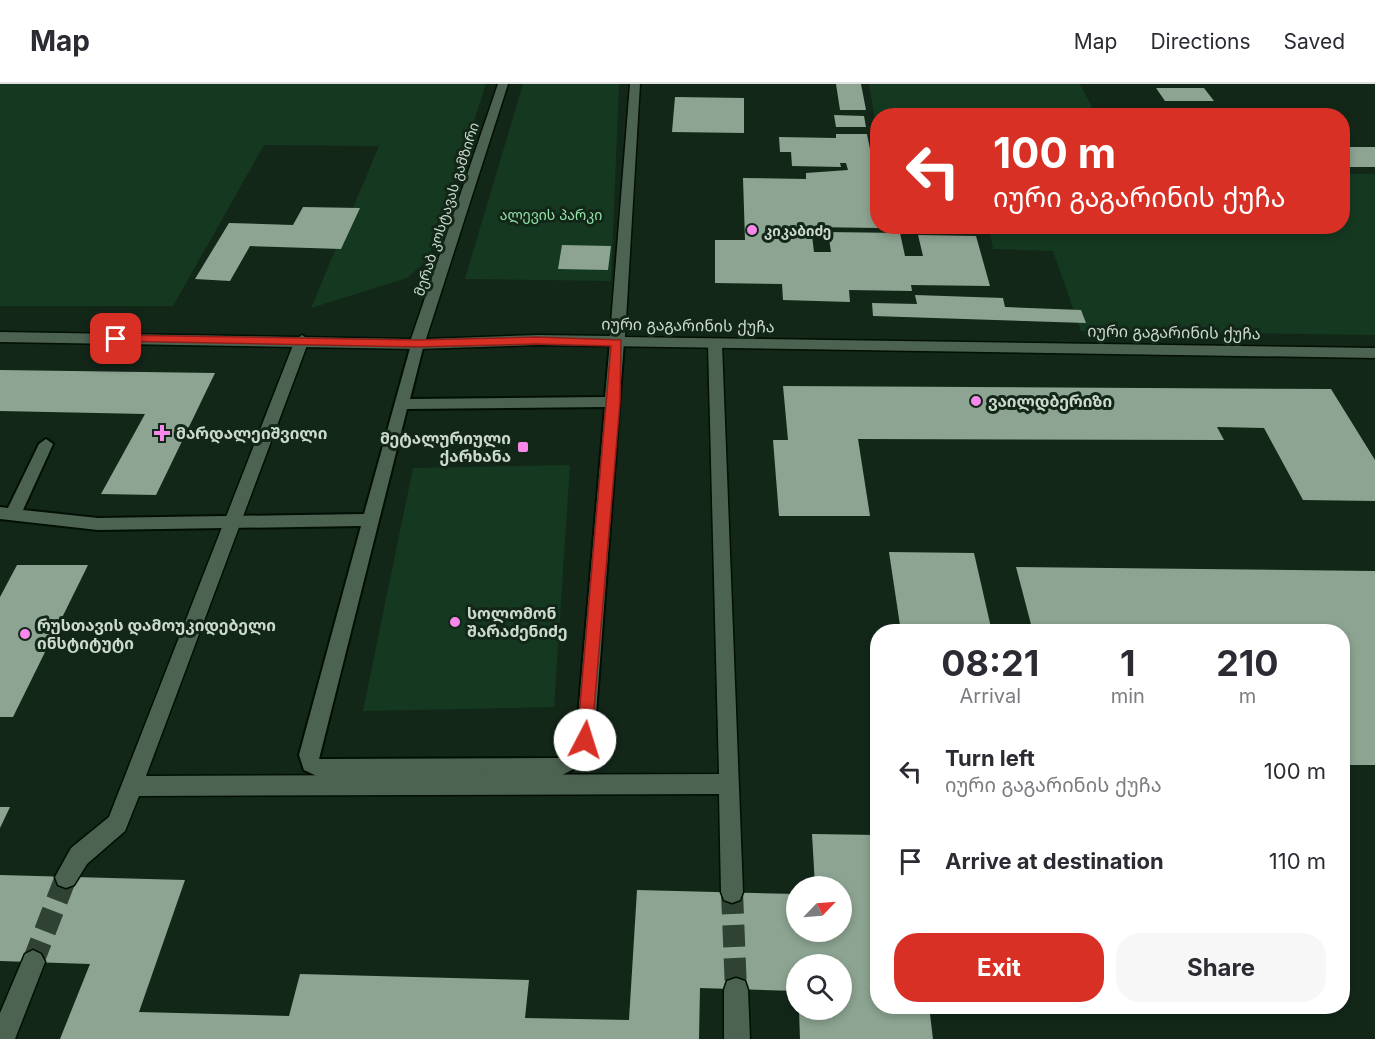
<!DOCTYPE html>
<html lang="en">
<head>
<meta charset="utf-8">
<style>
  :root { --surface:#fff; --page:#f7f7f7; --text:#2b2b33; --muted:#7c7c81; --line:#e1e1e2; --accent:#d93025 }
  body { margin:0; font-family:Inter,"Noto Sans Georgian",sans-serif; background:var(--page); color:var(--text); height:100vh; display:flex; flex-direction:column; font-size:22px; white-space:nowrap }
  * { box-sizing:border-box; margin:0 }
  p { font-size:20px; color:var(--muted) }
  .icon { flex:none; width:33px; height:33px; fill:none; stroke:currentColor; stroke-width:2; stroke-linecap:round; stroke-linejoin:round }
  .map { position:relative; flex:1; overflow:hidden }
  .side { position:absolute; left:870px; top:540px; width:480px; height:390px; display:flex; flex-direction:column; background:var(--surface); border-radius:24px; box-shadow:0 3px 9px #0003 }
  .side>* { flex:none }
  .guide { position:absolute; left:870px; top:24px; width:480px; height:126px; border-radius:24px; box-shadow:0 3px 9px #0003; background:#d93025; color:#fff; overflow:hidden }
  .needle { width:39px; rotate:65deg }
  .fabs { position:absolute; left:786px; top:792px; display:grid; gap:12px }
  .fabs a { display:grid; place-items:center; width:66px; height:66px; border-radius:50%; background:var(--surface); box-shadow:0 3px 9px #0003; font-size:30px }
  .pin { position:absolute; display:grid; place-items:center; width:51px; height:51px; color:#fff; margin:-26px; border-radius:12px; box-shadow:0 3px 9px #0006 }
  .me { position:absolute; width:66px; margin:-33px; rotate:5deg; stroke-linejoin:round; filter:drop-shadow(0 0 4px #0008) }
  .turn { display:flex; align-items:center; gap:21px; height:126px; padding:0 24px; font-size:27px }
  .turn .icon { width:78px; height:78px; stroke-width:2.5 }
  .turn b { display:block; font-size:42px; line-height:51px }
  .eta { display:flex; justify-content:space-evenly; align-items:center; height:102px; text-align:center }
  .eta b { font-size:36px; font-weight:700; line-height:42px }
  .primary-button { display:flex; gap:12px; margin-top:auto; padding:12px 24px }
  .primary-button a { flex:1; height:69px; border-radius:24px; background:var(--accent); color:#fff; font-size:24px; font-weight:700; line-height:69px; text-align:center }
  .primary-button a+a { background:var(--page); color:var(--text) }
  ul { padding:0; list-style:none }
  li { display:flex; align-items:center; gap:18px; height:90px; padding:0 24px }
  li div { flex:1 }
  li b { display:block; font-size:22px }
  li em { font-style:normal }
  header { display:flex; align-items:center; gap:36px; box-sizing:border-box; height:84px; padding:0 30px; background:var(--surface); border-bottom:2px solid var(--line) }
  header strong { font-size:28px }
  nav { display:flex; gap:33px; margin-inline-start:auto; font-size:21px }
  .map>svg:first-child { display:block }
  .green { fill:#153920 }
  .building { fill:#8ca491 }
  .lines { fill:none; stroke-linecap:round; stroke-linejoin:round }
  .minor-tunnel { stroke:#2f4234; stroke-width:22; stroke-dasharray:22 11; stroke-linecap:butt }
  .service-casing { stroke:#010f04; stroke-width:4 }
  .minor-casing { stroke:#010f04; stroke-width:3 }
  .tertiary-casing { stroke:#010f04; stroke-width:3 }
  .service { fill:#4d6352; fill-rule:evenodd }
  .minor { fill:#4d6352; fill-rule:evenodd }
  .tertiary { fill:#4d6352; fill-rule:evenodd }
  .route { fill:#d93025; stroke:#8d1f18; stroke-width:1.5 }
  .poi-dot { fill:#f888eb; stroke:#132719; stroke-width:2 }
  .labels { text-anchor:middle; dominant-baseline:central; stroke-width:6; stroke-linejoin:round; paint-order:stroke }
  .far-street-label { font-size:14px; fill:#ccd9cf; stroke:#132719 }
  .far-park-label { font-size:14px; fill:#94e3a8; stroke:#132719 }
  .far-poi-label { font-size:14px; font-weight:bold; fill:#ccd9cf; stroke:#132719; text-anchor:start }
  .street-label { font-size:16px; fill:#ccd9cf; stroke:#132719 }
  .poi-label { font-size:16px; font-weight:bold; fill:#ccd9cf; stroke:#132719; text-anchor:start }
</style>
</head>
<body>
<header>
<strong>Map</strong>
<nav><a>Map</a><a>Directions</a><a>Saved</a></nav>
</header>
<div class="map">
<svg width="1375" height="955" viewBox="0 0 1375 955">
  <rect width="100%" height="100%" fill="#132719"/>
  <!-- green -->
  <g class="green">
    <path d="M0,0H486L428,176L407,194L311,224L379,62L264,61L173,222H0Z"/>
    <path d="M523,0H619L611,197L465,195Z"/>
    <path d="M869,0H1080L1096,31L878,32L877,49Z"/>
    <path d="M1343,90H1375V251L1081,247L1053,167L993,165L989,143L1342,142Z"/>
    <path d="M570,381L554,623L363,627L413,384Z"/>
  </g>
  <!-- building -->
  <g class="building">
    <path d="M836,0H861L866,26H840Z"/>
    <path d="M1156,4H1204L1214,17H1165Z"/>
    <path d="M675,13L744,14V49L672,48Z"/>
    <path d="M1176,28H1226L1229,32H1178Z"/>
    <path d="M834,31L864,32L866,43H836Z"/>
    <path d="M836,50H867L873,80H878V144L811,143L814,168H831L828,148L900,149L905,172H923L918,151L976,152L990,202L911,201L912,207L849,206L850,218L783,216L782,200L715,199V156H745L743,94L806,95V89L848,86L846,79H840L841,83L792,82L791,68H780L779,53L836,54Z"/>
    <rect x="1342" y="63" width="33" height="20"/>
    <path d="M303,123L360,124L341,165L250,162L230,197L195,195L229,139L293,141Z"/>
    <path d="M562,161L611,162L608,186L558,185Z"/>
    <path d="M915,211L1003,214L1005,223L1081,226L1086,239L873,232L872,219L917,220Z"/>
    <path d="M0,286L215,289L156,411L101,410L145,330L0,327Z"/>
    <path d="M783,302L1331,305L1375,376V417L1303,416L1264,344L1217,343L1224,356L858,355L870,432H779L773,356H788Z"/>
    <path d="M889,468L974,469L992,548H901Z"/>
    <path d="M17,481H88L13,633H0V513Z"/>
    <path d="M1016,483L1375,487V681H1342V548H1033Z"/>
    <path d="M0,723H10L0,744Z"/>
    <path d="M812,750L878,751V922H929L933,955H800L799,926H842V880H796V907L700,904L699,955H60L90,880L0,877V791L185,796L139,928L289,932L300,890L529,896L525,934L629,936L637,806L796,810V848H842V802H815Z"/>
  </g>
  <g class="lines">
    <!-- minor-tunnel -->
    <g class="minor-tunnel">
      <path d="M732,808L736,906"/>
      <path d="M33,878L66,793"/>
    </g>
    <!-- service casing -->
    <g class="service-casing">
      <path id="service" d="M617,254L624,258L594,656L586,679L560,692L321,694L304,686L299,671L361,442L98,446L0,435V423L8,424L39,360L46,355L53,360L23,426L98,434L364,430L412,257H422L424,260L410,315L605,313L610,258ZM605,323L576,656L571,667L558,674L319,675L407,325Z"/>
    </g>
    <!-- minor casing -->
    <g class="minor-casing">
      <g id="minor">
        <path d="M302,251L309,256L146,692L719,690L708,260L715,255L722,260L743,808L740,816L732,819L724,816L721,808L719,710L139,712L125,747L87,780L74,801L66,804L58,801L55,793L71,764L109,733L295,256Z"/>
        <path d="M33,866L41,870L45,878L15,955H0V929L25,870Z"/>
        <path d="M736,894L745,897L748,906L750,955H724V906L727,897Z"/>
      </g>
    </g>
    <!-- tertiary casing -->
    <g class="tertiary-casing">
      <path id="tertiary" d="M498,0H508L426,255L538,251L610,252L630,0H640L625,253L1375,264V274L538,261L417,265L0,258V248L411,255Z"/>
    </g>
    <!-- service -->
    <use href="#service" class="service"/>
    <!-- minor -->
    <use href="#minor" class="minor"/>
    <!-- tertiary -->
    <use href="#tertiary" class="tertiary"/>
  </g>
  <!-- route -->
  <path class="route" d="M116,251L417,256L537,253L621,256L620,318L591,661L585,663L580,661L577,656L611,262L537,260L417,263L112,257L111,255Z"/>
  <!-- markers -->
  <g class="poi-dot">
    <circle cx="752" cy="146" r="6"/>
    <circle cx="976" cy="317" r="6"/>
    <path d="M159 340h6v6h6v6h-6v6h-6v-6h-6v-6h6z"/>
    <rect x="517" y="357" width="12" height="12" rx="3"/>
    <circle cx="455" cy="538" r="6"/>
    <circle cx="25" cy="550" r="6"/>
  </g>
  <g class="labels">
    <!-- far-street labels -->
    <g class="far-street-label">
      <text transform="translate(446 125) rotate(-72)">მერაბ კოსტავას გამზირი</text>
    </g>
    <!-- far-park labels -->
    <g class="far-park-label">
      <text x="551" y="130">ალევის პარკი</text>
    </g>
    <!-- far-poi labels -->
    <g class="far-poi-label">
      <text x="764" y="146">კიკაბიძე</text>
    </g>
    <!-- street labels -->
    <g class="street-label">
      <text transform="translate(688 241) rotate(1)">იური გაგარინის ქუჩა</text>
      <text transform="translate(1174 248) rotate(1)">იური გაგარინის ქუჩა</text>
    </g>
    <!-- poi labels -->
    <g class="poi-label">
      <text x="988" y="317">ვაილდბერიზი</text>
      <text x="176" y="349">მარდალეიშვილი</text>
      <text x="511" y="354" text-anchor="end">მეტალურიული<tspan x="511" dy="18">ქარხანა</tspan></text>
      <text x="467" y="529">სოლომონ<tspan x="467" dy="18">შარაძენიძე</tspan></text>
      <text x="37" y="541">რუსთავის დამოუკიდებელი<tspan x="37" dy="18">ინსტიტუტი</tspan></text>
    </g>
  </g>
</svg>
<div class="fabs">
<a><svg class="needle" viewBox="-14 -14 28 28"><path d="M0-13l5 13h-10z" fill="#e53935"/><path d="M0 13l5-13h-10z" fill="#7c7c81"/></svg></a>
<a><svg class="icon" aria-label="search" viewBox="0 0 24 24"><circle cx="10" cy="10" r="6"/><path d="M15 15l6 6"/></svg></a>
</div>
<div class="pin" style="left:116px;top:255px;background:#d93025"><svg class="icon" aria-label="arrive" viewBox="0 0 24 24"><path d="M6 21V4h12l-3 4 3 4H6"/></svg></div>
<svg class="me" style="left:585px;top:656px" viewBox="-20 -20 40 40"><circle r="19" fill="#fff"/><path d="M0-13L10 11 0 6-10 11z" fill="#d93025"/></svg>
<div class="guide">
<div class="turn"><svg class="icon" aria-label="left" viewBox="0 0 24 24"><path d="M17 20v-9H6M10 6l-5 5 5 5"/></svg><div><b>100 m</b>იური გაგარინის ქუჩა</div></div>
</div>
<section class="side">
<div class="eta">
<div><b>08:21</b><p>Arrival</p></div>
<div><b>1</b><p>min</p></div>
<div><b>210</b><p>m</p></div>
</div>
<ul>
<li><svg class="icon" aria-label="left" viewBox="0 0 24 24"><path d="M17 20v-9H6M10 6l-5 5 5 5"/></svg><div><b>Turn left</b><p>იური გაგარინის ქუჩა</p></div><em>100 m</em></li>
<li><svg class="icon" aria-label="arrive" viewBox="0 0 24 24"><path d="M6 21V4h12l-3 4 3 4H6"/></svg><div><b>Arrive at destination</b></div><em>110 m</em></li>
</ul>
<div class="primary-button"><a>Exit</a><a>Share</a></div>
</section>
</div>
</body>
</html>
